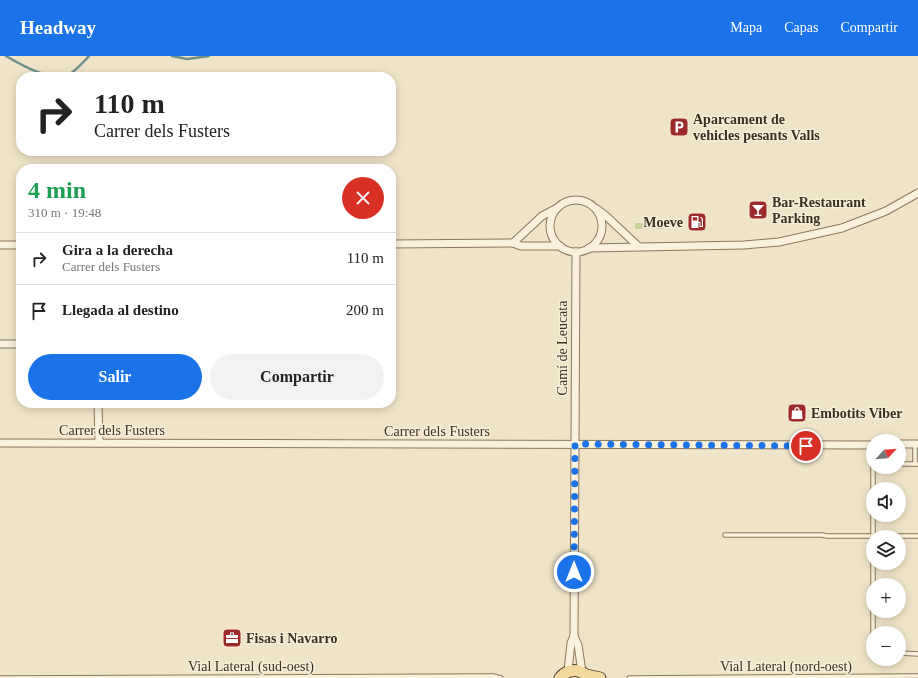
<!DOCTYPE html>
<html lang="es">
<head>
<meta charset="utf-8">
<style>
  :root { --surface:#fff; --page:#f2f2f2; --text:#222; --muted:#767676; --line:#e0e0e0; --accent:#1a73e8 }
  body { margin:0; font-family:"Times New Roman",serif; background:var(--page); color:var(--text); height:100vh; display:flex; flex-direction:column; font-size:15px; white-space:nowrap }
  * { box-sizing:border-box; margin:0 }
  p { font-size:13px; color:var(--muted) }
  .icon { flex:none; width:22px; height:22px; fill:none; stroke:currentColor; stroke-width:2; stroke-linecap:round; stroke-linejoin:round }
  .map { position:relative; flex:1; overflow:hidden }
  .drawer { position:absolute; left:16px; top:108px; width:380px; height:244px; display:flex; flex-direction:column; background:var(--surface); border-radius:16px; box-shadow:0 2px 10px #0003 }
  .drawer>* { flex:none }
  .guide { position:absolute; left:16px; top:16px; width:380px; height:84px; border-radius:16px; box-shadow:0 2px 10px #0003; background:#fff; color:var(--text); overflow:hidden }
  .needle { width:26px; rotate:64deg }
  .fabs { position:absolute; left:866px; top:378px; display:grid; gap:8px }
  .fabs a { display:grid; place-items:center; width:40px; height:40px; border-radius:50%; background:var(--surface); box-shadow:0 2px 10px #0003; font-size:20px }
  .pin { position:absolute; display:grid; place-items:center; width:34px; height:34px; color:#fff; margin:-17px; border:2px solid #fff; border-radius:50%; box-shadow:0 1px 4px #0007 }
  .me { position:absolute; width:44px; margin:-22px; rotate:0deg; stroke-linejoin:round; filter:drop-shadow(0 0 3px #0008) }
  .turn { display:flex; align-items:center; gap:14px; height:84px; padding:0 12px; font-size:18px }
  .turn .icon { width:52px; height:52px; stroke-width:2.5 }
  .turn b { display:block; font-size:28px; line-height:34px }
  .round { display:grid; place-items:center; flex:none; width:42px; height:42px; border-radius:21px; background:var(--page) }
  .headline { display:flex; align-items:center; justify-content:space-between; height:68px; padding:0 12px }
  h1 { font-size:24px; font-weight:600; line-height:30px; color:#1e9e55 }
  .button { display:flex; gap:8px; margin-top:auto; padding:8px 12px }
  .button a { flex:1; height:46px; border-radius:24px; background:var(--accent); color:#fff; font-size:16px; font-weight:600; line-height:46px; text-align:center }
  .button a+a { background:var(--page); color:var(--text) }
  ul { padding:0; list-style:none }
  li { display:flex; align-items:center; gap:12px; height:52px; padding:0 12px; border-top:1px solid var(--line) }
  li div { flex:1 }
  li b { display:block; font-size:15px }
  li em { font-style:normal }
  header { display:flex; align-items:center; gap:24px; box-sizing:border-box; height:56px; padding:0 20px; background:var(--accent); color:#fff }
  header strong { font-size:19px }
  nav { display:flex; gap:22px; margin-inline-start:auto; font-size:14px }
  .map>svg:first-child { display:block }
  .green { fill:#c9cf9b }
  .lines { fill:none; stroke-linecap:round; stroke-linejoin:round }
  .stream { stroke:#6f938a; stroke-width:2.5 }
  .service-casing { stroke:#8d765c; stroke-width:5.5 }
  .minor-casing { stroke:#8d765c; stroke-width:9 }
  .primary-casing { stroke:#5b4430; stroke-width:13 }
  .service { stroke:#faf1dc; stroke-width:3.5 }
  .minor { stroke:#faf1dc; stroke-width:7 }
  .primary { stroke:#f3d9a0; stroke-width:11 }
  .route { stroke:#1a73e8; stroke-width:7; stroke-dasharray:0 12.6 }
  .labels { text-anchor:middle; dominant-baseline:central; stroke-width:3; stroke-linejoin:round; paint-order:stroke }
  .poi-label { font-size:14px; font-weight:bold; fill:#3d2e20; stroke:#f7eed8; text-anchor:start }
  .street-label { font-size:14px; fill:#3d2e20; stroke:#f7eed8 }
</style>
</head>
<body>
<header>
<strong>Headway</strong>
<nav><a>Mapa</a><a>Capas</a><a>Compartir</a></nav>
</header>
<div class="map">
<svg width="918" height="622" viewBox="0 0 918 622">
  <rect width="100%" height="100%" fill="#f0e4c8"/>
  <!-- green -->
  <rect class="green" x="635" y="167" width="28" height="6"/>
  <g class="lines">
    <!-- stream -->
    <g class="stream">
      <path d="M6,0C21,9 51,26 68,19C76,15 83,6 89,0"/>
      <path d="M172,0L187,3L209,0"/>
    </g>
    <!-- service casing -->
    <g class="service-casing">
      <g id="service">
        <path d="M899,408H918"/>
        <path d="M915,408V388"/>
        <path d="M873,433V411"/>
        <path d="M873,449V597"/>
        <path d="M725,479H822L827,480H918"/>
        <path d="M899,597L918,598"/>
        <path d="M0,622L493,620L501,622"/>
        <path d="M629,622L918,620"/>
      </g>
    </g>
    <!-- minor casing -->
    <g class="minor-casing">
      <g id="minor">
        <circle cx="576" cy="170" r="26"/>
        <path d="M597,153L606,160L638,190"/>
        <path d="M513,187L542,160L557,152"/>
        <path d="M391,188L513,187L521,190H560"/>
        <path d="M0,189H21"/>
        <path d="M589,192L744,189L779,186L842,172L886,155L918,137"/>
        <path d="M0,288H21"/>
        <path d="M98,347L99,387"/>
        <path d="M0,387L873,389"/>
        <path d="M899,388H918"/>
        <path d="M574,580L578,589L582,616"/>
        <path d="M568,615L571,587L574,580L576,196"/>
      </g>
    </g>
    <!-- primary casing -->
    <g class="primary-casing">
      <g id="primary">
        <path d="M586,619L600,622"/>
        <path d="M560,622C568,612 581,612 588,622"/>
      </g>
    </g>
    <!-- service -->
    <use href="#service" class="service"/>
    <!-- minor -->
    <use href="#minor" class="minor"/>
    <!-- primary -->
    <use href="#primary" class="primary"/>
  </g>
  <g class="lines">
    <!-- route -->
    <path class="route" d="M574,516L575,388L806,390"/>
  </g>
  <!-- icons -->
  <defs>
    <g id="parking-square" transform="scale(1)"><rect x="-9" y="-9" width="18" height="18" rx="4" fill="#9e2a2b" stroke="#f7eed8"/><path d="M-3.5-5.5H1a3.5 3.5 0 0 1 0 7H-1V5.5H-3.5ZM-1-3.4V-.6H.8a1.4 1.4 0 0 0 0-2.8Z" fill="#fff"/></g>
    <g id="bar-square" transform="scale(1)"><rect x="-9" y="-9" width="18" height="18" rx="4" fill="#9e2a2b" stroke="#f7eed8"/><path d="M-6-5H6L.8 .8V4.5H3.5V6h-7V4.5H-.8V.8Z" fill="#fff"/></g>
    <g id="fuel-square" transform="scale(1)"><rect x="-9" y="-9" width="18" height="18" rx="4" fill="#9e2a2b" stroke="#f7eed8"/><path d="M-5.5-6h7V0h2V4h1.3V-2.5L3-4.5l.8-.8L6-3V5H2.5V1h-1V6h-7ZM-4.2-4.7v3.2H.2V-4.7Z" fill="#fff"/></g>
    <g id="shop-square" transform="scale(1)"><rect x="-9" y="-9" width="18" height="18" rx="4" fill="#9e2a2b" stroke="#f7eed8"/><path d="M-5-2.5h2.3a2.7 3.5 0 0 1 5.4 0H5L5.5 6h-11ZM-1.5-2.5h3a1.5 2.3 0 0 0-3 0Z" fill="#fff"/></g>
    <g id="office-square" transform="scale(1)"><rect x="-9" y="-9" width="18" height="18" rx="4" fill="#9e2a2b" stroke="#f7eed8"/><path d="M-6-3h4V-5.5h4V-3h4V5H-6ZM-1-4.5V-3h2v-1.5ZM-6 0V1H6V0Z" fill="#fff"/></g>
  </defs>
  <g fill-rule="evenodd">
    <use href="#parking-square" x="679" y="71"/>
    <use href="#bar-square" x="758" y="154"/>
    <use href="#fuel-square" x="697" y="166"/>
    <use href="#shop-square" x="797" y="357"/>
    <use href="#office-square" x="232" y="582"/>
  </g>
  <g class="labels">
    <!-- poi labels -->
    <g class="poi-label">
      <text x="693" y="63">Aparcament de<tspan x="693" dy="16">vehicles pesants Valls</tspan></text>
      <text x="772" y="146">Bar-Restaurant<tspan x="772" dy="16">Parking</tspan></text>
      <text x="683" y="166" text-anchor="end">Moeve</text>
      <text x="811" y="357">Embotits Viber</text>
      <text x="246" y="582">Fisas i Navarro</text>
    </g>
    <!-- street labels -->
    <g class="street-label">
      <text transform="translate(562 292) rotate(-90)">Camí de Leucata</text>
      <text x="112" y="374">Carrer dels Fusters</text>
      <text x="437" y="375">Carrer dels Fusters</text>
      <text x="251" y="610">Vial Lateral (sud-oest)</text>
      <text x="786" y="610">Vial Lateral (nord-oest)</text>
    </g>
  </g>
</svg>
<div class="fabs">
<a><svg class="needle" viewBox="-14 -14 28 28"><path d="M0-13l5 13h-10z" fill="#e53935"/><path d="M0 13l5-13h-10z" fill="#767676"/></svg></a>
<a><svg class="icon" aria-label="sound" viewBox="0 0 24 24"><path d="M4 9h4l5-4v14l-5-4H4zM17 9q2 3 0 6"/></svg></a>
<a><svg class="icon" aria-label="layers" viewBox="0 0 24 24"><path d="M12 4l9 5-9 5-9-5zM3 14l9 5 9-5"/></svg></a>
<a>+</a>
<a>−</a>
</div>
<div class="pin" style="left:806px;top:390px;background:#d93025"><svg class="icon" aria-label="arrive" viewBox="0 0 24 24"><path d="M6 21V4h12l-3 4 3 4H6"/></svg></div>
<svg class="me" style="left:574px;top:516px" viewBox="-20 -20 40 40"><circle r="17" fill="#1a73e8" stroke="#fff" stroke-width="3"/><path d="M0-11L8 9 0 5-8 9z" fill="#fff"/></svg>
<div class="guide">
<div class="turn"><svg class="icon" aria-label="right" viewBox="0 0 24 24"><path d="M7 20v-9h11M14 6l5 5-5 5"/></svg><div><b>110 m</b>Carrer dels Fusters</div></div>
</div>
<section class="drawer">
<div class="headline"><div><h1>4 min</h1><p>310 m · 19:48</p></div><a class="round" style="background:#d93025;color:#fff"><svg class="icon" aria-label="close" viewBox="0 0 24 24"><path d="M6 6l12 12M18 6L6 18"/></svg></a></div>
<ul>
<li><svg class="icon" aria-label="right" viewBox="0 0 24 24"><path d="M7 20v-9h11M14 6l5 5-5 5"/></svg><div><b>Gira a la derecha</b><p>Carrer dels Fusters</p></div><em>110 m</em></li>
<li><svg class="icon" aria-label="arrive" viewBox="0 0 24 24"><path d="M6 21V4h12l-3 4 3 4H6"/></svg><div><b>Llegada al destino</b></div><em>200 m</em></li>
</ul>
<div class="button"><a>Salir</a><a>Compartir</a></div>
</section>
</div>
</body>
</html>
